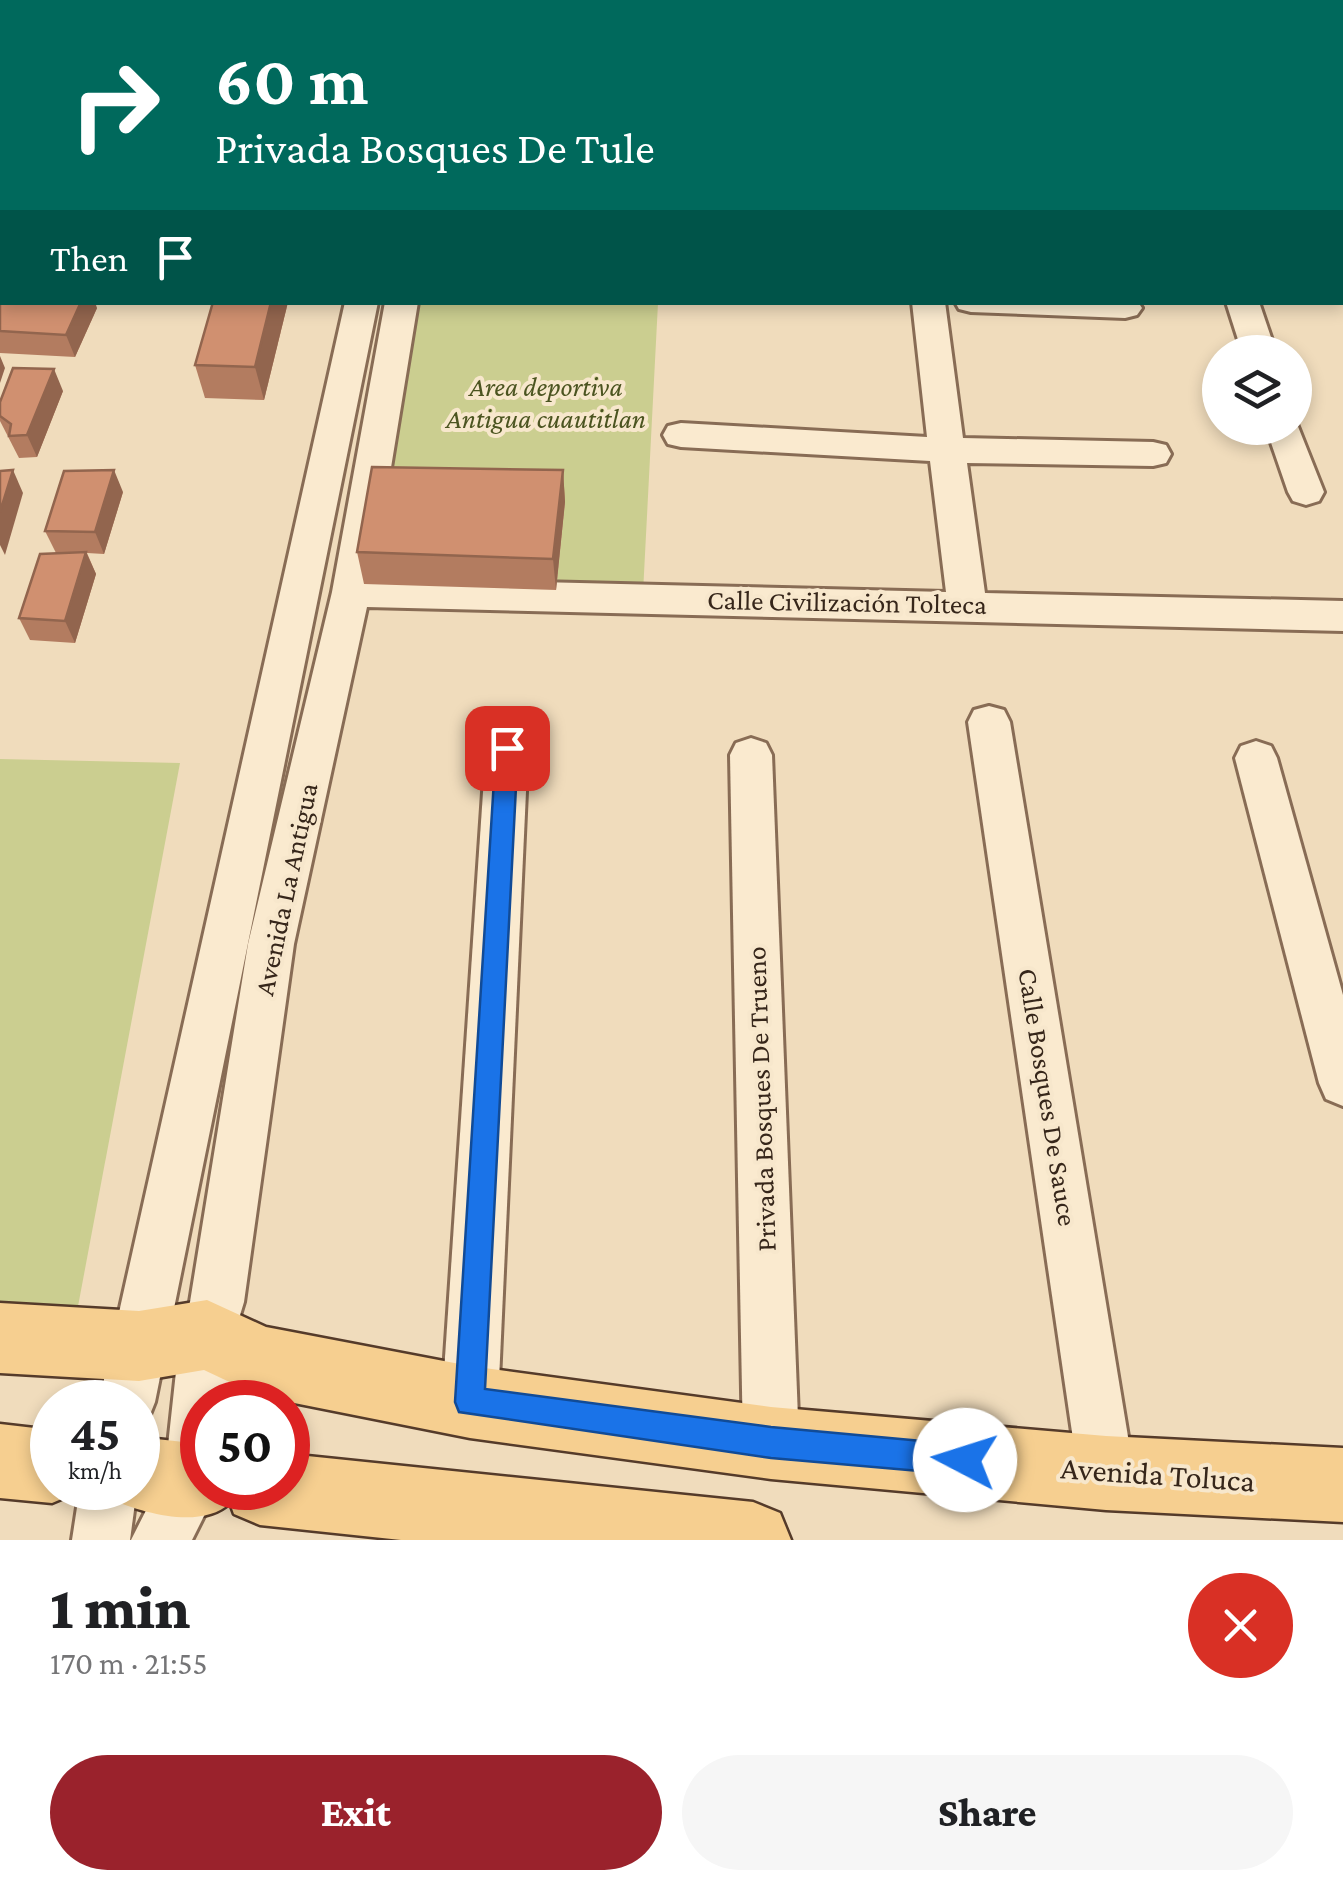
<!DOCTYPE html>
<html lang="en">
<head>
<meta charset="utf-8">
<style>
  :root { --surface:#fff; --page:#f6f6f6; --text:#202124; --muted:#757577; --accent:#9a222c }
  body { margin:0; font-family:"Crimson Pro",serif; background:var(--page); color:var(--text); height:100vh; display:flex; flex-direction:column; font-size:38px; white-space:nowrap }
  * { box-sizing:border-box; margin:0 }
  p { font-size:32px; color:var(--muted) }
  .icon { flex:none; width:55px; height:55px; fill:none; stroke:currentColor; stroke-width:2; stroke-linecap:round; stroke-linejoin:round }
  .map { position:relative; height:1540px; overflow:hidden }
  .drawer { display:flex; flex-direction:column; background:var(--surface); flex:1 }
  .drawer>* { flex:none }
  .hud { position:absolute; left:0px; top:0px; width:1345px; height:305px; box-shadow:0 5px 15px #0003; background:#00695c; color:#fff; overflow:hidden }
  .buttons { position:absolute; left:1202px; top:335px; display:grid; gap:20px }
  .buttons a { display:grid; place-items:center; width:110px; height:110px; border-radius:50%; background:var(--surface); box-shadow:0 5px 15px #0003; font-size:50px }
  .speed { position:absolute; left:30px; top:1380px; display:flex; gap:20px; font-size:50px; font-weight:700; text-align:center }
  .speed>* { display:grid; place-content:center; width:130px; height:130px; border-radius:50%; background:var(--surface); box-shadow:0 5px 15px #0003; line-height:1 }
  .speed small { font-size:25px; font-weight:400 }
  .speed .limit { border:15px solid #d22; background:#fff; color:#111 }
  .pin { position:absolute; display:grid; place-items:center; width:85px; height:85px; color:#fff; margin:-42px; border-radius:20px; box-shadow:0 5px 15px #0006 }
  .me { position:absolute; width:110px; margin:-55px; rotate:275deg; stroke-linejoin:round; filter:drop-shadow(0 0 8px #0008) }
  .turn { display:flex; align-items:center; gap:35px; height:210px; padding:0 50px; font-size:45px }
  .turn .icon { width:130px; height:130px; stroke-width:2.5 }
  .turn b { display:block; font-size:70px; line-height:85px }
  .then { display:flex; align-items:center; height:95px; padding:0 50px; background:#0003; gap:20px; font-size:38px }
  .round { display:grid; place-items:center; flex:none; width:105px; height:105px; border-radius:52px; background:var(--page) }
  .head { display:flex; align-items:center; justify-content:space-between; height:170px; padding:0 50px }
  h1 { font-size:60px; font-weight:800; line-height:75px }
  .action { display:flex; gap:20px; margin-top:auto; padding:20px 50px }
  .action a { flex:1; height:115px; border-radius:60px; background:var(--accent); color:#fff; font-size:40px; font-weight:800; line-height:115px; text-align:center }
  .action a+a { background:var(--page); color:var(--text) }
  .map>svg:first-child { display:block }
  .green { fill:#cbce90 }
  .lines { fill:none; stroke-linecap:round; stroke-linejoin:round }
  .minor-casing { stroke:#886c55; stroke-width:6 }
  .major-casing { stroke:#553b2a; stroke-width:5 }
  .minor { fill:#faeacf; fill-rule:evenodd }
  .major { fill:#f6cf90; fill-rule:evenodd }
  .wall { fill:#b37c60 }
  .shaded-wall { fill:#92654e }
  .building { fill:#d09070; stroke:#92654e; stroke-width:2.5 }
  .route { fill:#1a73e8; stroke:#114b97; stroke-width:2.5 }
  .labels { text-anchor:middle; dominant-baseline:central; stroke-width:8; stroke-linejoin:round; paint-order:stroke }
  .park-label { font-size:28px; font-style:italic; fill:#4b5420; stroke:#f7e7cc }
  .street-label { font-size:28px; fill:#36261a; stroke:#f7e7cc }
  .near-street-label { font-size:32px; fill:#36261a; stroke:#f7e7cc }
</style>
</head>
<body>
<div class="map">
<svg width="1343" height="1540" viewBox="0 0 1343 1540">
  <rect width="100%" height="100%" fill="#f0dcbc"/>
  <!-- green -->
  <g class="green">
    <path d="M417,303H658L643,593L556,590L565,502L379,499Z"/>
    <path d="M0,759L180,763L73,1333L0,1321Z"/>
  </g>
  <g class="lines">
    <!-- minor casing -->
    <g class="minor-casing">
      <g id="minor">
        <rect x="873" y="0" width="26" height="2"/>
        <path d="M1116,0H1142L1143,2H1117Z"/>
        <path d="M1286,0H1313L1314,2H1287Z"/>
        <rect x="0" y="61" width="2" height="16"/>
        <path d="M1342,74H1343V92L1342,91Z"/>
        <rect x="1342" y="220" width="1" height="18"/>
        <path d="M345,302H378L155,1402L147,1422L138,1425V1402H99Z"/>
        <path d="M385,302H418L373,578L946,592L930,461L681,447L668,444L663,435L668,426L681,423L927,437L912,302H945L963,438L1153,442L1166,445L1171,454L1166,463L1153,466L967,463L985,593L1343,601V631L367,607L294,944L244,1302L234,1335L228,1402H202V1488H218L192,1540H131L165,1473L180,1335L190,1302L248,944L332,592Z"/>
        <path d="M955,302H1138L1142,308L1137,315L1125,318L971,312L959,309Z"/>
        <path d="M1226,302H1259L1276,352H1242Z"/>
        <path d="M1295,419L1324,492L1319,501L1306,505L1293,501L1288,492L1266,428H1295Z"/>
        <path d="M989,706L1004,710L1010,722L1134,1473L1126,1493L1106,1501L1086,1493L1078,1473L968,722L974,710Z"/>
        <path d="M507,731L522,736L528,748L498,1402L490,1422L470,1430L450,1422L442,1402L486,748L492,736Z"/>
        <path d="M751,738L766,743L772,755L799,1443L791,1463L771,1471L751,1463L743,1443L730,755L736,743Z"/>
        <path d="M1256,741L1271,746L1277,758L1343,995V1106L1326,1099L1319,1083L1235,758L1241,746Z"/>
        <path d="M80,1488H137L130,1540H72Z"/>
      </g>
    </g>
    <!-- major casing -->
    <g class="major-casing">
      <g id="major">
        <path d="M207,1300L266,1327L470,1366L771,1407L1106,1436L1343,1448V1522L1106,1510L771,1479L470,1438L259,1396L204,1370L139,1381L0,1373V1303L139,1311Z"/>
        <path d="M0,1424L52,1430V1488H80L78,1492L52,1503L0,1498Z"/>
        <path d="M138,1437L202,1444V1488H288V1454L753,1502L780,1513L791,1540H401L260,1525L234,1514L230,1503C201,1530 144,1513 112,1500L107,1488H138Z"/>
      </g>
    </g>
    <!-- minor -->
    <use href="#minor" class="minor"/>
    <!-- major -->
    <use href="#major" class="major"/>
  </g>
  <!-- wall -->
  <g class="wall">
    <rect x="0" y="94" width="2" height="197"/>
    <path d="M0,302L97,308L75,357L0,353Z"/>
    <path d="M213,302H288L264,400L205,398L195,365Z"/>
    <path d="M63,391L37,457L19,458L0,421V402Z"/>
    <path d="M563,470L565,502L556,590L364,584L357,552Z"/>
    <path d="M123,492L104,554L87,553L96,574L75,643L30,640L19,618L56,553L45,531Z"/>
  </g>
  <!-- shaded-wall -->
  <g class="shaded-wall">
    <path d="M123,0H137L136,2H122Z"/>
    <path d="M200,0H214L213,2H198Z"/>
    <path d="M81,302H95L97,308L75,357L66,335Z"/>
    <path d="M271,302H288L264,400L255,367Z"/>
    <path d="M0,356L5,368L0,383Z"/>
    <path d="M54,369L63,391L37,457L27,435Z"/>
    <path d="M13,470L23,493L5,555L0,545V512Z"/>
    <path d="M114,470L123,492L104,554L95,532Z"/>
    <path d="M563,470L565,502L556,590L553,559Z"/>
    <path d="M86,552L96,574L75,643L65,621Z"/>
  </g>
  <!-- building -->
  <g class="building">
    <path d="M14,0H123L122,2H15Z"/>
    <path d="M158,0H200L198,2H157Z"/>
    <rect x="0" y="94" width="2" height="20"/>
    <rect x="0" y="133" width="2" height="135"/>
    <path d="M2,297V302H81L66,335L0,331V302Z"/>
    <path d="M213,302H271L255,367L195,365Z"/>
    <path d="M13,368L54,369L27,435L9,436L11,424L0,416V402Z"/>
    <path d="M372,467L563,470L553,559L357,552Z"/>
    <path d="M13,470L0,512V471Z"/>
    <path d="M114,470L95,532L45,531L64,471Z"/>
    <path d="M86,552L65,621L19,618L40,554Z"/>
  </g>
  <!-- route -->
  <path class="route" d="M507,739L518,748L485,1389L771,1427L965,1445L975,1450L980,1460L975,1471L965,1475L771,1458L459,1412L455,1402L496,748Z"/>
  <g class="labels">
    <!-- park labels -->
    <g class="park-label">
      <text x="546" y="386">Area deportiva<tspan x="546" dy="32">Antigua cuautitlan</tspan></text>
    </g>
    <!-- street labels -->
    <g class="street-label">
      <text transform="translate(847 602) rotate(1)">Calle Civilización Tolteca</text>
      <text transform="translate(286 889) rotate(-78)">Avenida La Antigua</text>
      <text transform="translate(1048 1097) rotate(81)">Calle Bosques De Sauce</text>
      <text transform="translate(761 1099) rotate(-92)">Privada Bosques De Trueno</text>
    </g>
    <!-- near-street labels -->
    <g class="near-street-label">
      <text transform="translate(1158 1474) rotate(4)">Avenida Toluca</text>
    </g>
  </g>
</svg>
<div class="buttons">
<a><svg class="icon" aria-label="layers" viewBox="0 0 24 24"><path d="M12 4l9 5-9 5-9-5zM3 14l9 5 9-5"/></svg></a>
</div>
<div class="speed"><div>45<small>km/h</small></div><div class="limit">50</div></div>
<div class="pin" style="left:507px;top:748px;background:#d93025"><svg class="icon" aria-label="arrive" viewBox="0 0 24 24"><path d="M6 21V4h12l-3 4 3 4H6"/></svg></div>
<svg class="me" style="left:965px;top:1460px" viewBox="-20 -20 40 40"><circle r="19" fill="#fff"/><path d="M0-13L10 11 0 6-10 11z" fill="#1a73e8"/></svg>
<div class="hud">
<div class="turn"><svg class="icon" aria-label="right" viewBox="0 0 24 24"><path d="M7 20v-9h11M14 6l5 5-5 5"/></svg><div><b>60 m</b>Privada Bosques De Tule</div></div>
<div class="then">Then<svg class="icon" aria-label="arrive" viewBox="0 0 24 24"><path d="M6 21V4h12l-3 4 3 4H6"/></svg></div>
</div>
</div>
<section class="drawer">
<div class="head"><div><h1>1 min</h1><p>170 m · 21:55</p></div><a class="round" style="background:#d93025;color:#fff"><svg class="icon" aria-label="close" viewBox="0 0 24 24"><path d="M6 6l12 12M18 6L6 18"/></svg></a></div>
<div class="action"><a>Exit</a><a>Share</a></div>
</section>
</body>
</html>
